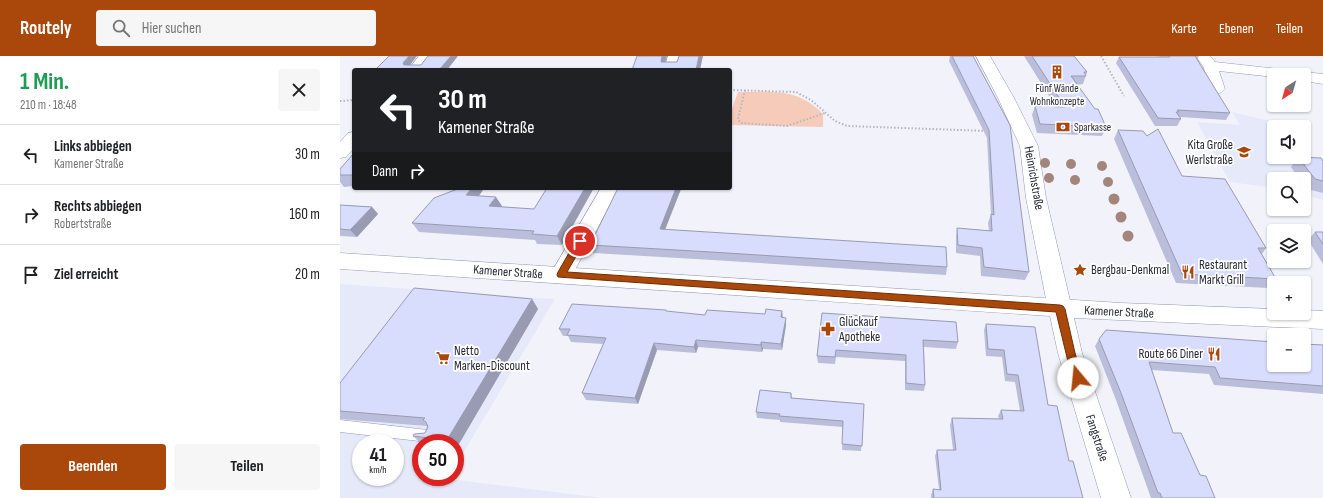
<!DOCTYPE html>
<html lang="de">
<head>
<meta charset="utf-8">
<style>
  :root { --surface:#fff; --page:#f6f6f6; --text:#202124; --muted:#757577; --line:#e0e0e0; --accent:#aa480c }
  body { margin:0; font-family:"Sofia Sans Condensed",sans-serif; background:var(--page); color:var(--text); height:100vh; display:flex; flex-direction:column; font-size:15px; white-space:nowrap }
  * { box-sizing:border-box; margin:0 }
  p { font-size:13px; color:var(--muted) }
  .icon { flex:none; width:22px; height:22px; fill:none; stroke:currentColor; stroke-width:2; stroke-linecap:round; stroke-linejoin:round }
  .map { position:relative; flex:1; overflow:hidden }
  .side { display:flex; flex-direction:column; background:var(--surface); width:340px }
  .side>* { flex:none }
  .top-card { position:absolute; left:12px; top:12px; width:380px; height:122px; border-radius:4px; box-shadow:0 1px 3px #0004; background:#202124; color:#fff; overflow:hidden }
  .needle { width:26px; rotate:217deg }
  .controls { position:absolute; left:927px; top:12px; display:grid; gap:8px }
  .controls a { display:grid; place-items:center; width:44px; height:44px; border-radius:4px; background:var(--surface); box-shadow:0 1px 3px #0004; font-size:20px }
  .speed { position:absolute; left:12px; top:378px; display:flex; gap:8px; font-size:20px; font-weight:700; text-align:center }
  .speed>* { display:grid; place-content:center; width:52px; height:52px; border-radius:50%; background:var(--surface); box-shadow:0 1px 3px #0004; line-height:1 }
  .speed small { font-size:10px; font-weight:400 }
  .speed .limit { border:6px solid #d22; background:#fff; color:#111 }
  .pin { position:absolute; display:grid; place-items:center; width:34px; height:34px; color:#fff; margin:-17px; border:2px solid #fff; border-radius:50%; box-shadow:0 1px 4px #0007 }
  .me { position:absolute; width:44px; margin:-22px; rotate:343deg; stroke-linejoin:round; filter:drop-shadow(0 0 3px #0008) }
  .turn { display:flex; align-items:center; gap:14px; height:84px; padding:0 20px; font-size:18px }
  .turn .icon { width:52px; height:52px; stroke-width:2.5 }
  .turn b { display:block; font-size:28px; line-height:34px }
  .then { display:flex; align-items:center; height:38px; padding:0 20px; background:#0003; gap:8px; font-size:15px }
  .round { display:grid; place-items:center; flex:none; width:42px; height:42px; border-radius:4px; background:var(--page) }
  .summary { display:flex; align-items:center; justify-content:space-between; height:68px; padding:0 20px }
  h1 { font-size:24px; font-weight:700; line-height:30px; color:#1e9e55 }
  .action { display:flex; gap:8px; margin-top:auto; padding:8px 20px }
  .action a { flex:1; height:46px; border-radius:4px; background:var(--accent); color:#fff; font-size:16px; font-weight:700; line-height:46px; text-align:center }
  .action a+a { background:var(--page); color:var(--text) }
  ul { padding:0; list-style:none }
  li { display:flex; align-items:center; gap:12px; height:60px; padding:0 20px; border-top:1px solid var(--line) }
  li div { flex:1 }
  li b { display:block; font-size:15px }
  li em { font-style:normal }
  header { display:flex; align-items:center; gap:24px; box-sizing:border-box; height:56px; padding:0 20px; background:var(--accent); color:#fff }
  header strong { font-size:19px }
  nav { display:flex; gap:22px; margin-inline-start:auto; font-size:14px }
  .search { width:280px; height:36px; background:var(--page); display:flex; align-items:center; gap:10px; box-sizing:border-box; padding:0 14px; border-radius:4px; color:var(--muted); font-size:15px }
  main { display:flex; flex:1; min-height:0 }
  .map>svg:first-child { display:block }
  .built { fill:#e6e9fa; fill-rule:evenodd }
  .green { fill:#f7cbb9 }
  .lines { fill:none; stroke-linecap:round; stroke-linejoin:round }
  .lane-casing { stroke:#9599b9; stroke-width:1 }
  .street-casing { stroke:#9599b9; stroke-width:1 }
  .secondary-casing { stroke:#9599b9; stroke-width:1 }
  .path { stroke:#b4b6be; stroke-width:2; stroke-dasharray:1.5 2; stroke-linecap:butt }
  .lane { fill:#fff; fill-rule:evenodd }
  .street { fill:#fff; fill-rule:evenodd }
  .secondary { fill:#fff; fill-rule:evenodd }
  .tree { fill:#a2867b }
  .wall { fill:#bbbeda }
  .shaded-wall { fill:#989bb1 }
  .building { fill:#d9ddfd; stroke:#989bb1 }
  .route { fill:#aa480c; stroke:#6e2f08 }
  .labels { text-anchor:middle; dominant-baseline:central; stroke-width:3.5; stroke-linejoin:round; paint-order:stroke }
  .far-poi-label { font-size:11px; fill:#272935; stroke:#fff }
  .poi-label { font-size:13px; fill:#272935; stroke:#fff; text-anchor:start }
  .street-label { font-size:13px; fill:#272935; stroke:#fff }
</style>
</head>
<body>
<header>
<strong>Routely</strong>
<div class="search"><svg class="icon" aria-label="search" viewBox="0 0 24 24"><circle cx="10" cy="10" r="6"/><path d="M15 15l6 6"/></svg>Hier suchen</div>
<nav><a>Karte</a><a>Ebenen</a><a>Teilen</a></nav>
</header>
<main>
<section class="side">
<div class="summary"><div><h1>1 Min.</h1><p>210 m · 18:48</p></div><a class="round"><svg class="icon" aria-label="close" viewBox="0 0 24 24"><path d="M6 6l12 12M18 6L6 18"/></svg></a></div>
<ul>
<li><svg class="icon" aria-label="left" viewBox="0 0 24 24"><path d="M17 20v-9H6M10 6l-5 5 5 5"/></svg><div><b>Links abbiegen</b><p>Kamener Straße</p></div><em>30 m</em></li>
<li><svg class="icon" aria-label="right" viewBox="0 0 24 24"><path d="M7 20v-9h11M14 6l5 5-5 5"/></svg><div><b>Rechts abbiegen</b><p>Robertstraße</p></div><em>160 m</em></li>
<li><svg class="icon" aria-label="arrive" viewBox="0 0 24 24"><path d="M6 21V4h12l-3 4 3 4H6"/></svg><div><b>Ziel erreicht</b></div><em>20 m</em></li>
</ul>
<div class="action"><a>Beenden</a><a>Teilen</a></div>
</section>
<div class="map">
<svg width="983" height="442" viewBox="0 0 983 442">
  <rect width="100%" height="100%" fill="#f2f3fa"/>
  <!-- built -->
  <g class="built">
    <path d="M892,56L931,65L927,90L934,92V101L964,100L983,105V144L964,139V123H934V132L890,126L857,66L900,69Z"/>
    <path d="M0,228L215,243L115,411V387H81V421H109L108,423L263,442H0ZM21,387H55V421H21Z"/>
  </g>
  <!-- green -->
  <path class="green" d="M398,36C432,36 457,31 483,58V71L390,69V59Z"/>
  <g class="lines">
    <!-- lane casing -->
    <g class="lane-casing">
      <path id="lane" d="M0,364L88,374L93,375L95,380L93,385L88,386L0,376Z"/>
    </g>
    <!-- street casing -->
    <g class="street-casing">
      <g id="street">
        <path d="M79,0H94L83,14H68Z"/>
        <path d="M328,0H342L338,14H324Z"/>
        <path d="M636,0H650L674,42L698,90L706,142L732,253L728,259L720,262L712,259L708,253L686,142L680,90L658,42Z"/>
        <path d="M856,0H870L875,6L983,18V28L964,25V19H934V21L879,15L885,33L882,36L877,38L872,36L863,10Z"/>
        <path d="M14,76V92L6,101L0,102V86L8,77Z"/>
        <path d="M261,132H279L229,225L221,227L213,225L210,219Z"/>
      </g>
    </g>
    <!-- secondary casing -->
    <g class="secondary-casing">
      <path id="secondary" d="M0,197L781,247L934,253V257H964V254L983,255V273L734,262L742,297L791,442H761L718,297L710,260L0,213Z"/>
    </g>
    <!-- path -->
    <g class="path">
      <path d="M761,0L784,40"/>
      <path d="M390,34L456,36L471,44L495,65L507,70L647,75"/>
      <path d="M405,34L398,63L401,67L447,70L485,57"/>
      <path d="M0,45L14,44"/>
    </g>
    <!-- lane -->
    <use href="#lane" class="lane"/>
    <!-- street -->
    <use href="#street" class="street"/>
    <!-- secondary -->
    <use href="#secondary" class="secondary"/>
  </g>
  <!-- trees -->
  <g class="tree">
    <circle cx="705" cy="107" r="5"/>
    <circle cx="731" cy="108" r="5"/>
    <circle cx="762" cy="110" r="5"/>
    <circle cx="709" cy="122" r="5"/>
    <circle cx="735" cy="124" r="5"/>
    <circle cx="768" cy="126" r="5"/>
    <circle cx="774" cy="143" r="5.5"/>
    <circle cx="781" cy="161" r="5.5"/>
    <circle cx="788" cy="180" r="5.5"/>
  </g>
  <!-- wall -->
  <g class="wall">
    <path d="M609,0H633L689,216L685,224L641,220L640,200L616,197V180L617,172L649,175L648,167L651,158L647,82L609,5L610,1Z"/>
    <path d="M684,0H734L747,16L743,28L737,29L766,71L762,80L697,77L692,59L695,50L716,51Z"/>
    <path d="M815,0H859L857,3L890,57L886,64L840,61L841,63L837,70H815L776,7L779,1H822Z"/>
    <path d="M778,74L807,80L842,120L926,192L922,198L936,223L928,232L836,227L774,83Z"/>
    <path d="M14,97V130L4,131L0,126V113Z"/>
    <path d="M958,101L983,105V137L967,133L964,130V123H959L951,111Z"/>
    <path d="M207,132L222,189L197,188L195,184L79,176L72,167L143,134L139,140L161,151L194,153Z"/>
    <path d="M341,133L325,174L607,211L606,219L372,204L253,197L250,189Z"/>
    <path d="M0,149L32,151L38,158L17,181L0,180Z"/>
    <path d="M975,176H983V208L968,184Z"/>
    <path d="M192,243L198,253L116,393H115V387L81,388L73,380L85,377L87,370L0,363V327Z"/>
    <path d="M327,256L365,259L446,262V269L442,294L423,293L422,296L358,291L356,297L317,294L298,348L246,344L242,337L263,288L231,286L228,280H223L219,273Z"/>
    <path d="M482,257L618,286L616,293L584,291L585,329L584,335L565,334V305L496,301L495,308L478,307L477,300Z"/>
    <path d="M646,268L708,349L743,442H591V439L593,433H599L595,400L597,394H613L610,369L612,362L659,363L658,360L661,354L680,355L675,326L665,325L662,301L646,300L644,274Z"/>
    <path d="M759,283L983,289V338L874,329L869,318L812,314L833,377L860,419L875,442H811L776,344L755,290Z"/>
    <path d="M451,337L452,342L524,348L521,395L502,394L503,371L440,366V364L417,362L416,356Z"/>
  </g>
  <!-- shaded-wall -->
  <g class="shaded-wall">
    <path d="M69,0H77L67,13L64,9L63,7Z"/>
    <path d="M111,0H118L107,14H99Z"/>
    <path d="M322,0H327L323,14L321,6Z"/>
    <path d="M359,0H363L360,14H356Z"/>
    <path d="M132,132H141L143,134L132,149L126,139Z"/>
    <path d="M245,132H254L222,189L217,180Z"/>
    <path d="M336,132H340L341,133L322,181L320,173Z"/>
    <path d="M156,141L162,150L155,160L149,150Z"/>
    <path d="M32,151L38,158L17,181L10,174Z"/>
    <path d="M192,243L198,253L116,393L115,392V387H110L107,384Z"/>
    <path d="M442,255L443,262L441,261Z"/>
    <path d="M446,262V269L442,294L441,288Z"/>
    <path d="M356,284L358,291L356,297L354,291Z"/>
    <path d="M421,286L423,293L422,296L421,289Z"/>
    <path d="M314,287L317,294L298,348L295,342Z"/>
  </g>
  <!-- building -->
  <g class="building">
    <path d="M49,0H69L63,7L64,9H81L88,0H111L99,14H35Z"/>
    <path d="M297,0H322L321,6H337L339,0H359L356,14H292Z"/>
    <path d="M612,0H633L670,69L689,216L644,211L642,192L618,189L617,172L652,175L651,158L654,159L649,74Z"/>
    <path d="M692,0H734L747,16H744L746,20H731L755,53H758L766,71L700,68L695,50L725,51Z"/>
    <path d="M829,0H855L890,57L837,54L839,56H836L841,63L818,62L779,1H830Z"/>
    <path d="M818,73L842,120L885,123L926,192H918L936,223L842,218L778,74L803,75L807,80Z"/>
    <path d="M14,97V119H0V113Z"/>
    <path d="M958,101L981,102L983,105V125L975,123Z"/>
    <path d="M120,132H132L126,139L156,141L149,150L194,153L207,132H245L217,180L192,178L194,175L72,167L94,142Z"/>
    <path d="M278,132H336L320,173L606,191L607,211L371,196L250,189Z"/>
    <path d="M0,149L32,151L10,174L0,173Z"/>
    <path d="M975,176H983V188Z"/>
    <path d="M74,232L192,243L107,384L73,380L74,378L85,377L88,371L86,366L83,364L85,362L0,355V327Z"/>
    <path d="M232,248L326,254V255L365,259L367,254L425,258L426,253L442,255L441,261L446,262L441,288L421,286V289L356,284L354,291L314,287L295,342L242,337L266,282L227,279L230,273H219Z"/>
    <path d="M482,257L616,266L618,286L583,284L585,329L566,327V299L496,294L495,301L477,300Z"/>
    <path d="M646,268L695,271L708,349L717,350L729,405H733L743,442H594L593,433L601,434L597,394H616L612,362L663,363L661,354L684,355L678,319L667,318L664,294L648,293Z"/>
    <path d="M766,274L934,286V309H964V288L983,289V330L880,322L875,311L809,306L833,377H841L860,419L866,420L875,442H822L820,437H818L781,337L759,283Z"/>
    <path d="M420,334L451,337V342L524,348L522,390L502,388L503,365L439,360L440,358L416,356Z"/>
  </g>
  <!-- route -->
  <path class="route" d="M240,182L245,185L227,216L720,249L723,250L725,253L735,297L743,322L741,326L738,327L734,326L732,322L716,256L218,221L217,219L218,216L237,183Z"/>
  <!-- icons -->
  <defs>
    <g id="building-bare" transform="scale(1.08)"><path d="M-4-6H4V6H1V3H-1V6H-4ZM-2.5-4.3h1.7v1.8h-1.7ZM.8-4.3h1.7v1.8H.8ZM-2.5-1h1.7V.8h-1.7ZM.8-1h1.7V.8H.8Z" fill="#aa480c" stroke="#fff" stroke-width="2.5" paint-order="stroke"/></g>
    <g id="bank-bare" transform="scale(1.08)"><path d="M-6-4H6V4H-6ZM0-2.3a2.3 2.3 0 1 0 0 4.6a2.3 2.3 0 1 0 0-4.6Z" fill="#aa480c" stroke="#fff" stroke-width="2.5" paint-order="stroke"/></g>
    <g id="school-bare" transform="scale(1.08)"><path d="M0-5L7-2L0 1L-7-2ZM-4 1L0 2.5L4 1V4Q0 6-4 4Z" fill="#aa480c" stroke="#fff" stroke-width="2.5" paint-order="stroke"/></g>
    <g id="sight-bare" transform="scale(1.08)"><path d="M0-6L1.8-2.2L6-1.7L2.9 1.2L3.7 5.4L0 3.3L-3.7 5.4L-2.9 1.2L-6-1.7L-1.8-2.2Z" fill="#aa480c" stroke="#fff" stroke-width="2.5" paint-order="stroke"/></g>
    <g id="restaurant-bare" transform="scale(1.08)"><path d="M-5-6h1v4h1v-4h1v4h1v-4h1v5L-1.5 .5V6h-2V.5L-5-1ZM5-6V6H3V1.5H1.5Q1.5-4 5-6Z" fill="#aa480c" stroke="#fff" stroke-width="2.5" paint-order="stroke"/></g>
    <g id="pharmacy-bare" transform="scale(1.08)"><path d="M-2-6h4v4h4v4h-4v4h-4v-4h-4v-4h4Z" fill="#aa480c" stroke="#fff" stroke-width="2.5" paint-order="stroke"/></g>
    <g id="supermarket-bare" transform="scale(1.08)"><path d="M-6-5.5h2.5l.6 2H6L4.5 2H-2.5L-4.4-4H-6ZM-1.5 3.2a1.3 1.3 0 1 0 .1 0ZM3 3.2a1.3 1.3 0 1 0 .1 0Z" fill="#aa480c" stroke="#fff" stroke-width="2.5" paint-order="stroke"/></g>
  </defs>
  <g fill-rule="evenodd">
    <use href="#building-bare" x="717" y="16"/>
    <use href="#bank-bare" x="723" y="71"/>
    <use href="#school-bare" x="904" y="96"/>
    <use href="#sight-bare" x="740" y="214"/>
    <use href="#restaurant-bare" x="848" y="216"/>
    <use href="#pharmacy-bare" x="488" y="273"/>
    <use href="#restaurant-bare" x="874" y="298"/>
    <use href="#supermarket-bare" x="103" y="302"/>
  </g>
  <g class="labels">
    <!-- far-poi labels -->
    <g class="far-poi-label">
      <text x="717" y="32">Fünf Wände<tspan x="717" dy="13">Wohnkonzepte</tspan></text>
      <text x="734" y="71" text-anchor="start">Sparkasse</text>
    </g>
    <!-- poi labels -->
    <g class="poi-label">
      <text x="893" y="89" text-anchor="end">Kita Große<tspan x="893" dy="15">Werlstraße</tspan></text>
      <text x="859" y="209">Restaurant<tspan x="859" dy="15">Markt Grill</tspan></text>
      <text x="751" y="214">Bergbau-Denkmal</text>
      <text x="499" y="266">Glückauf<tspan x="499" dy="15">Apotheke</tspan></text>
      <text x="114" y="295">Netto<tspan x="114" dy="15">Marken-Discount</tspan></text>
      <text x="863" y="298" text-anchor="end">Route 66 Diner</text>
    </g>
    <!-- street labels -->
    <g class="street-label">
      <text transform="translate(694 122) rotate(80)">Heinrichstraße</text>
      <text transform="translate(168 216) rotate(4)">Kamener Straße</text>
      <text transform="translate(779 256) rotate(3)">Kamener Straße</text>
      <text transform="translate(757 382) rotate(72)">Fangstraße</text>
    </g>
  </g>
</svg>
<div class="controls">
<a><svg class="needle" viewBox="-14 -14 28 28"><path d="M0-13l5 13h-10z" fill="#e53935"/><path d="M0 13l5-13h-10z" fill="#757577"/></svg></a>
<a><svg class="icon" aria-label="sound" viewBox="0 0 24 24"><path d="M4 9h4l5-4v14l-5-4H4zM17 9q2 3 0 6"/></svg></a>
<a><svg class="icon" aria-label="search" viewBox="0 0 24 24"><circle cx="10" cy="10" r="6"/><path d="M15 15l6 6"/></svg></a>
<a><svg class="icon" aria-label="layers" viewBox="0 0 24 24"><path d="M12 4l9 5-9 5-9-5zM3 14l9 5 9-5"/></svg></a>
<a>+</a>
<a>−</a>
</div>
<div class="speed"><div>41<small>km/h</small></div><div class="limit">50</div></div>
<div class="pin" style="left:240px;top:185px;background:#d93025"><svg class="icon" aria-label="arrive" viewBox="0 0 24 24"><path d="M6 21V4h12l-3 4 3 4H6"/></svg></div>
<svg class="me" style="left:738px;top:322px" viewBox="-20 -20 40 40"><circle r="19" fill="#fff"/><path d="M0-13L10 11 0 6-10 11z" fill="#aa480c"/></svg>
<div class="top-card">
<div class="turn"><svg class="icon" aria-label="left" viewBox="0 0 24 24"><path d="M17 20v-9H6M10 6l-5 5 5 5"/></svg><div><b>30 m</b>Kamener Straße</div></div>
<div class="then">Dann<svg class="icon" aria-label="right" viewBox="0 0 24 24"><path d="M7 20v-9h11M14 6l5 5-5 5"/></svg></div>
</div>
</div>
</main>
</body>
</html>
